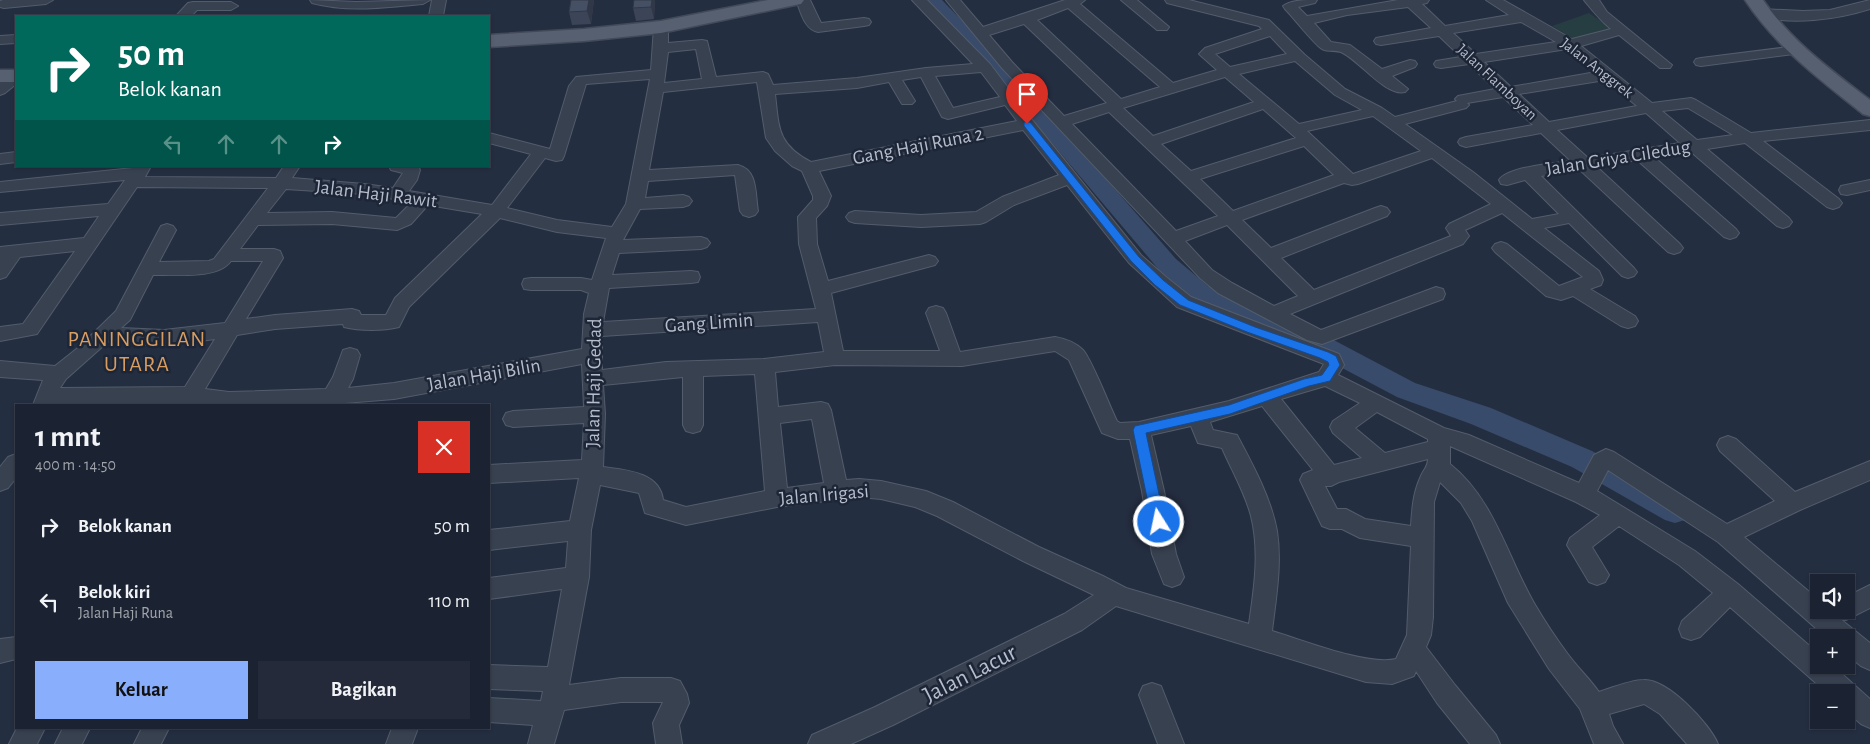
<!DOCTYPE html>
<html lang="id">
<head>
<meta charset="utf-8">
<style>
  :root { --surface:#1b2231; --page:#242a39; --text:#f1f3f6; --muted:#a0a4ab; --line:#393f4d; --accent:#89aefc }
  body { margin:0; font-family:"Alegreya Sans",sans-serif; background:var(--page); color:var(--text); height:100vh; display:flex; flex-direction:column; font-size:19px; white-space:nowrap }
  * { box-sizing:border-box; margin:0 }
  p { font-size:16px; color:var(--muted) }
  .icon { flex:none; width:28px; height:28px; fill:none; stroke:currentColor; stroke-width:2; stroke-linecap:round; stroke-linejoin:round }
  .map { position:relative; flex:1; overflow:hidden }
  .details { position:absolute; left:15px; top:404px; width:475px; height:325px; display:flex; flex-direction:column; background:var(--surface); border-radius:0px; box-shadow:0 1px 4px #0004,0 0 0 1px var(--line) }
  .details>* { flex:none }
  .top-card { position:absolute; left:15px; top:15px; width:475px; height:152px; border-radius:0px; box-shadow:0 1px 4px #0004,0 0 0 1px var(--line); background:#00695c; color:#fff; overflow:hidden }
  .fabs { position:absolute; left:1810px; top:574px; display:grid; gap:10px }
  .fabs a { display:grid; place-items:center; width:45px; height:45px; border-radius:0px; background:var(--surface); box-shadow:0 1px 4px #0004,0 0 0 1px var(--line); font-size:25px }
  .pin { position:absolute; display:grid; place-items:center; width:42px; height:42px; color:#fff; margin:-51px -21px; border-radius:50% 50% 50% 0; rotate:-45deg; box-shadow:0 0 5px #0007 }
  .pin .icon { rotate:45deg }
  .me { position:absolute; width:55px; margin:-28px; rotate:350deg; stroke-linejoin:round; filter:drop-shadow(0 0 4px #0008) }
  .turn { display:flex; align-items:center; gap:18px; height:105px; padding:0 20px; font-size:22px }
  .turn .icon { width:65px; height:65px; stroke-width:2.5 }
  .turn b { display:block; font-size:35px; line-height:42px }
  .lanes { display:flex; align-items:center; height:48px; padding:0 20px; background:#0003; justify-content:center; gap:25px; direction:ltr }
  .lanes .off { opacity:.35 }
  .round { display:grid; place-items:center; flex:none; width:52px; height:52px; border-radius:0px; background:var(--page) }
  .overview { display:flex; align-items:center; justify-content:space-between; height:85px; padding:0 20px }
  h1 { font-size:30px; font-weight:600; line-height:38px }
  .primary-button { display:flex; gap:10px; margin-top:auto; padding:10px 20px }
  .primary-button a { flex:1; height:58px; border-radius:0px; background:var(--accent); color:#111; font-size:20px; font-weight:600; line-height:58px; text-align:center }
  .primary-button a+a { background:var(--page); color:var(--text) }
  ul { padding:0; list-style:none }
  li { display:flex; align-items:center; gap:15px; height:75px; padding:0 20px }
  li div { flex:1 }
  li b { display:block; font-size:19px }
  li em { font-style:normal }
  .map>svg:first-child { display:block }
  .green { fill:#263d42 }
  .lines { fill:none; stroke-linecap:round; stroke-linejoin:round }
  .river { fill:#394b6a; fill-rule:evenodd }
  .minor-casing { stroke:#535c6b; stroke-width:2 }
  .major-casing { stroke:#424a59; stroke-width:3 }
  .minor { fill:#384150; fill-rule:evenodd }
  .major { fill:#566070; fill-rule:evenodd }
  .wall { fill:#3b4557 }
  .shaded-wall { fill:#303847 }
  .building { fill:#455065; stroke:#303847 }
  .route { fill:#1a73e8; stroke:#114b97 }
  .labels { text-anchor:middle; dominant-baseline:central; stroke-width:5; stroke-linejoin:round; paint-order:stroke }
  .far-street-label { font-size:16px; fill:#b5bccb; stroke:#1d2636 }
  .street-label { font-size:20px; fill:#b5bccb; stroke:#1d2636 }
  .quarter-label { font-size:22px; letter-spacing:1px; fill:#d99d61; stroke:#1d2636 }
  .near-street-label { font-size:24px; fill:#b5bccb; stroke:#1d2636 }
</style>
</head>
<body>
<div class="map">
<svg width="1870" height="744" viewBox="0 0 1870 744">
  <rect width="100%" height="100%" fill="#242e41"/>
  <!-- green -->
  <path class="green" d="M1589,13L1611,28L1576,40L1552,26Z"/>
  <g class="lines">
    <!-- river -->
    <path class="river" d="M923,0H942L1016,76L1176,259L1208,286L1311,328L1415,383L1491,408L1592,451L1685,502L1690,511L1685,520L1675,523L1665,520L1572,467L1471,424L1397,397L1293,342L1190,298L1160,271L1002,84Z"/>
    <!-- minor casing -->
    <g class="minor-casing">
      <g id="minor">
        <path d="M3,0H53L46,4L4,8L0,7V1Z"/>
        <path d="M310,0L356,2L430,0L423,4C385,7 350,13 312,3Z"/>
        <path d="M432,0H446L443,16H429Z"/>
        <path d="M796,0H810L821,23L864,18L869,19L871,22L869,25L864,26L818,32C804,29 801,12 796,0Z"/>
        <path d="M912,0H927L990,64L1033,121L1141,255L1166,277L1191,297L1339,354L1344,365L1338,375L1444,428L1469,435L1579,483L1594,455L1606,449L1614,452L1727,524L1775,501L1720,451L1717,445L1720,439L1728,436L1736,439L1795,492L1870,461V480L1800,510L1744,537L1819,600V610H1830L1837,616L1834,610H1846V597L1870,585V608L1846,620L1838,617L1870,643V670L1861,666L1846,654V638H1827L1718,542L1608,470L1597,491L1695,551L1738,584L1819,654V665H1832L1870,699V728L1861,724L1846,711V692H1826L1730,607L1700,637L1691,640L1682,637L1679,629L1682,621L1713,593L1679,565L1619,526L1592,547L1609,575L1605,582L1597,585L1589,582L1567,545L1570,538L1600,515L1576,502L1450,446V464C1494,499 1507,556 1534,603C1544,620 1555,637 1567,653C1577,667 1589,678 1599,692C1611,688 1631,680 1644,680C1668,679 1710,724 1718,744H1687L1660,714L1644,704L1609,714L1613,726L1623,744H1594L1580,709L1549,669L1508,603L1472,521L1461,503L1440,482L1434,502L1433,617L1431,635L1426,647L1455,685L1496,735L1500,744H1470L1437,703L1416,671L1414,676L1392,684L1366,682L1116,606L1082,630L893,725L851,744H808L812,735L875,707L1064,614L1094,595L1023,561L937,516L915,507L881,499L859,497L777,507L686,525L645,513L639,493L600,485L591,530L589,577L569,685L621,678H671L680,681L687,694L689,703L679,725L682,744H656L653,723L663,702H621L564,710L554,744H528L533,725L489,722V698L541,701L543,691L489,689V665L548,667L562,589L489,599V578L566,568L568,541L489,550V530L570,521L579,478L489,483V465L582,460L584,423L513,427L506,425L503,419L506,413L513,411L584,407L582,364L394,399L320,405H207L191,403L33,405L43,380L0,377V361L55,366L79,347L116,311L161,226L167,224L173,226L176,230L159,262L209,261L214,259L268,188L137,187L37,334L0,341V327L23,324L75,251L20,257L6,277L0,279V247L84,238L99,216L0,225V213L108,204L125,180L0,192V182L133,168L134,166H151L145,177L276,178L284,166H300L292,178L364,184L393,188L403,173L391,170L389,166H418L420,170L417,180L409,191L492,205L531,154L489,143V133L550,149L569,86L576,77L651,70L654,27L656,24H666L668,27V43L702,40L707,41L716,77L763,72L768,74L773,85L857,78L926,68L973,64ZM696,49L702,79L664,83L668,52ZM981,72L1000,97L953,108L935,76ZM921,77L942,117L948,119L1005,105L1017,121L811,162C777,144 779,128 775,94L857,88L889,82L902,104H912L915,101L902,80ZM650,79L626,204L612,227L557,220L507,208L545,158L556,161L562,160L564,156L586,84ZM757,82L766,138L775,151L792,166L802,171L813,196V200L798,217L799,244L816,309L603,322L609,288L691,283L698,282L700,277L698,272L691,271L612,275L619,253L701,249L707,247L710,243L707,239L701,237L623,240L640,209L683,207L689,205L692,201L689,197L683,195L645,198L648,181L735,175L740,211L743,215L749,217L755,215L758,211C755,193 758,170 738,165L649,170L663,92ZM1023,130L1059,175L1002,197L976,212L921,215L855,211L849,213L846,217L849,221L855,223L921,227L980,224L986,222L1014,205L1067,185L1129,263L1177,307L1324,364L1319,372L1229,401L1139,422L1120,423L1117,421C1110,407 1092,360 1083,350C1075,342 1066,339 1055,337L960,352L946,313L943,308L936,306L929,308L926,313L940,351H843L831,293L935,265L938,261L935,257L929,255L828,281L817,244L816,218L827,206L831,196L819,171ZM286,189L364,194L412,202L396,218L332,212L267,213ZM428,205L482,214L395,298L386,315H361L359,311L352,309L275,315L246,319L283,258L280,251L274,249H240L258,225L332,224L397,230L411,224ZM500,218L557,232L606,238L592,280L581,278H531L524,279L522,284L524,289L531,290H581L589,293L584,314L582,349L394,383L348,388L353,379L360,355L357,350L350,348L343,350L333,377L326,389L229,392L205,389L237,335L275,329L343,324L344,327C359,331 384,331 399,327L409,307ZM231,261H263L225,323L164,330L121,328L130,320L153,275C175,274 217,280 231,261ZM818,322L824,352L764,359L666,362L602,370V336ZM111,339C145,350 181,344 215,339L185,387L60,388L66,379ZM1055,351L1069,360L1102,433L1118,439H1130L1142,491L1152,554L1164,584L1172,587L1180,584L1184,577L1176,554L1164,491L1151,435L1191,426L1198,443L1222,448C1232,471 1245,493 1251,516C1260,552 1254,589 1249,624L1126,588L1103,576L1039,547L953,502L926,491L881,481L859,479L846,480L831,410L828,404L821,402L778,407L775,372L835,365L962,366ZM755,374L765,491L686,507L663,500C660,472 626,470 603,467L605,414L603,385L683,377V425L686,431L693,433L700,431L703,425V376ZM1325,386L1360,403L1333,421L1330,427L1333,433L1362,458L1334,465L1281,399ZM1262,406L1313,470L1303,474L1300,480L1322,526L1330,529H1342L1360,538L1411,546L1407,635L1396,659C1367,666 1303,640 1272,631C1276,598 1282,564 1277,531C1271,498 1253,465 1237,435L1213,430L1210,422ZM1377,412L1428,439V442L1385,453L1355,428ZM812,419L824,483L787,488L780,423ZM1428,459C1428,467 1423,470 1420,478C1413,494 1412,509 1411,526L1365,519L1346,509H1337L1325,486H1331L1339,482Z"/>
        <path d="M946,0H960L983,27L1065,0H1085L1080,4L1173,83L1217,70L1199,54L1205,48L1262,29L1259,26L1167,3L1165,0H1189L1269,20L1305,55L1345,89L1382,108L1395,117L1457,101L1455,99L1458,96L1495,89L1469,64L1441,68L1436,67L1434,64L1436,61L1461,57L1439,36L1381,45L1376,44L1374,41L1376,38L1431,28L1408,7L1347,15L1314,23L1331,42L1350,45L1382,69L1410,60L1415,61L1417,64L1415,67L1392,76L1408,89L1405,92C1386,97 1359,60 1341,52C1336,50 1328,52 1322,49C1314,44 1293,17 1285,9L1283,6C1291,0 1305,0 1317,0L1315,3L1298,7L1307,16L1398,0H1429L1427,3L1422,4L1445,26L1509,15L1486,0H1503L1572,39L1611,29C1600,20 1593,11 1584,0H1599L1607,12L1672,65L1670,68H1660L1619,35L1581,46L1652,103L1691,98L1696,100L1751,133L1870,120V130L1763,141L1839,199L1842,203L1839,207L1833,209L1827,207L1745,143L1707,149L1789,218L1792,222L1789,226L1783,228L1777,226L1690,151L1654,157L1736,229L1739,233L1736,237L1730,239L1724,237L1637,160L1597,167L1680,244L1683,248L1680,252L1674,254L1668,252L1580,170L1541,176L1634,268L1637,272L1634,276L1628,278L1622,276L1569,223L1544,228L1599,271L1603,280L1601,285L1590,289L1635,316L1638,321L1635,326L1628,328L1621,326L1573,296L1561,300L1546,296L1495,252L1492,248L1495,244L1501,242L1507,244L1559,286L1583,277L1502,213L1465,230L1469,236L1463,244L1290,314L1321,330L1436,287L1443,289L1445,294L1443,299L1322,344L1307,340L1218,293L1200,278L1002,68ZM1068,8L1160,87L1121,99L1037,20ZM1521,22L1556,42L1476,54L1453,33ZM1024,24L1107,103L1064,116L1012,62L989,35ZM1270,36L1287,54L1230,67L1215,54ZM1567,49L1596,72L1511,87L1484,62ZM1295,61L1335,95L1362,110L1299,124L1239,74ZM1225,77L1254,102L1153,136L1123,108ZM1605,80L1637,106L1549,122L1519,94ZM1503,97L1533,125L1466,137L1460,139L1458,142L1460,145L1466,147L1541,133L1571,161C1555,163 1507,167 1499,180L1501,184L1507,185L1525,180L1559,214L1532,219L1473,172L1405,124L1466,108L1469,105L1467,103ZM1688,108L1733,135L1697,140L1662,111ZM1263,109L1296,138L1191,171L1161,144ZM1109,112L1218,216L1176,231L1072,124ZM1646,113L1680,143L1588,158L1557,130ZM1373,116L1421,151L1353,174L1307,131ZM1304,146L1334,175L1233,211L1200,179ZM1432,158L1491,204L1449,224L1446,228L1451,236L1314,290L1281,258L1387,216L1390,212L1387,208L1381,206L1375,208L1271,248L1242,220L1344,183L1352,185L1358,184ZM1227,225L1298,296L1274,306L1232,283L1212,270L1185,241Z"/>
        <path d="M1121,0H1137L1169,27L1167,30H1157Z"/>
        <path d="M1870,0V9C1836,20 1792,25 1757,16L1755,13L1762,9L1803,11L1830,10Z"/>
        <path d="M193,2H231L238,6L231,10H197L191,16H176L188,3Z"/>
        <path d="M16,35V43L0,44V36Z"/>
        <path d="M1797,46L1802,47L1804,50L1802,53L1701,66L1696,65L1694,62L1696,59L1701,58Z"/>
        <path d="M16,71V84L5,93L0,95V82L11,73Z"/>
        <path d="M16,152V162L0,164V154Z"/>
        <path d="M1870,180V190L1847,195L1841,194L1839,190L1841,186Z"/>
        <path d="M16,454V478L8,488L0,491V467L8,457Z"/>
        <path d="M16,637V659L0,663V639Z"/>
        <path d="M1152,683L1161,686L1184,744H1158L1139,695L1143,686Z"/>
        <path d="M17,728H45L37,744H9Z"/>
        <path d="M63,728H90L82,744H55Z"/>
        <path d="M142,728H169L161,744H134Z"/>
        <path d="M392,728H418L412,744H386Z"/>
      </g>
    </g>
    <!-- major casing -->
    <g class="major-casing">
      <g id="major">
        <path d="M768,0H804L801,4L795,5L661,33L584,41L489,47V35L584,29L661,21Z"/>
        <path d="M1745,0H1763C1791,41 1831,70 1870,100V116L1863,114C1819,79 1776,47 1745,0Z"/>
        <rect x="0" y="70" width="16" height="12"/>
      </g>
    </g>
    <!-- minor -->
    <use href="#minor" class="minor"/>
    <!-- major -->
    <use href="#major" class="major"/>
  </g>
  <!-- wall -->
  <g class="wall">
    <path d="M571,0H594L591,24L572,25L569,12Z"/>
    <path d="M634,0H655L654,19L636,21L633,8Z"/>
  </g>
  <!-- shaded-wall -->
  <g class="shaded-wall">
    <path d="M589,0H594L591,24L587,11Z"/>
    <path d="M652,0H655L654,19L651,7Z"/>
  </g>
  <!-- building -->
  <g class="building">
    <path d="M571,0H589L587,11L569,12Z"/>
    <path d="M634,0H652L651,7L633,8Z"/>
  </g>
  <!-- route -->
  <path class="route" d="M1024,122H1030L1139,257L1163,280L1188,300L1255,327L1328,352L1336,356L1340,365L1330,381L1309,386L1230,414L1146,433L1165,522L1163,526L1159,528L1154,526L1152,522L1133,430L1135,426L1229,405L1304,379L1322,375L1329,365L1328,362L1320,358L1247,332L1180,305L1155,285L1131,261L1024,126Z"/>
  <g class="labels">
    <!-- far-street labels -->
    <g class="far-street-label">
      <text transform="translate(1597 68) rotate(38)">Jalan Anggrek</text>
      <text transform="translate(1497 82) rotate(43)">Jalan Flamboyan</text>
    </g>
    <!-- street labels -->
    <g class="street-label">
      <text transform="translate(918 146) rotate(-11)">Gang Haji Runa 2</text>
      <text transform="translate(1618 158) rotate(-9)">Jalan Griya Ciledug</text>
      <text transform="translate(376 194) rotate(7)">Jalan Haji Rawit</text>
      <text transform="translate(709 323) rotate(-4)">Gang Limin</text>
      <text transform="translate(484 375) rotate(-10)">Jalan Haji Bilin</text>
      <text transform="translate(594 383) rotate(-89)">Jalan Haji Gedad</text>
      <text transform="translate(824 495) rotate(-5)">Jalan Irigasi</text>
    </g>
    <!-- quarter labels -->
    <g class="quarter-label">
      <text x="137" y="339">PANINGGILAN<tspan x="137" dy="25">UTARA</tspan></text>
    </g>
    <!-- near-street labels -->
    <g class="near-street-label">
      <text transform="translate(970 674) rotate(-27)">Jalan Lacur</text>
    </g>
  </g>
</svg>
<div class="fabs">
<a><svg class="icon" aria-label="sound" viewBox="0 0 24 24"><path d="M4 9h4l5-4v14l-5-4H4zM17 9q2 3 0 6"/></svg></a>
<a>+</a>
<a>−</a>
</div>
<div class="pin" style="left:1027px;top:124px;background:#d93025"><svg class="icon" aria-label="arrive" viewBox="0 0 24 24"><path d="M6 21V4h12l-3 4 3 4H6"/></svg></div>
<svg class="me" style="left:1159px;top:522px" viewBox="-20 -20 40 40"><circle r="17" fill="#1a73e8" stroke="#fff" stroke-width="3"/><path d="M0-11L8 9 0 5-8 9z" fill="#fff"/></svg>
<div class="top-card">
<div class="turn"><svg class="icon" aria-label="right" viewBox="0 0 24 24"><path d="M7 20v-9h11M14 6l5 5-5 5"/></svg><div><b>50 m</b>Belok kanan</div></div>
<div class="lanes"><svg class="icon off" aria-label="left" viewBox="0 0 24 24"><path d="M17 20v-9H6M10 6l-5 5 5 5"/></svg><svg class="icon off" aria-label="ahead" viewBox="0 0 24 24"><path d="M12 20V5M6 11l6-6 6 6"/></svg><svg class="icon off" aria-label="ahead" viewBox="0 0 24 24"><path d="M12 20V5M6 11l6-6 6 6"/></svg><svg class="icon" aria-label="right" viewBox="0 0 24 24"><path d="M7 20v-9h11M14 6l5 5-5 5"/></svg></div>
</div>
<section class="details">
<div class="overview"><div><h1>1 mnt</h1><p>400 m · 14:50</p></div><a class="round" style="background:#d93025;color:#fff"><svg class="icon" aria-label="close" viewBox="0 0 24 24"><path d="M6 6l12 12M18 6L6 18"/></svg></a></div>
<ul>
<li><svg class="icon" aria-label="right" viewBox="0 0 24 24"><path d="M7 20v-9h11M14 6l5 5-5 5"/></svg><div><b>Belok kanan</b></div><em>50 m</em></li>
<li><svg class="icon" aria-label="left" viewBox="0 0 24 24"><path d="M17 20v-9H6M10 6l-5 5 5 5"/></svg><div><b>Belok kiri</b><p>Jalan Haji Runa</p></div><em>110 m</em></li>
</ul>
<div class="primary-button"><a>Keluar</a><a>Bagikan</a></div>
</section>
</div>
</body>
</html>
